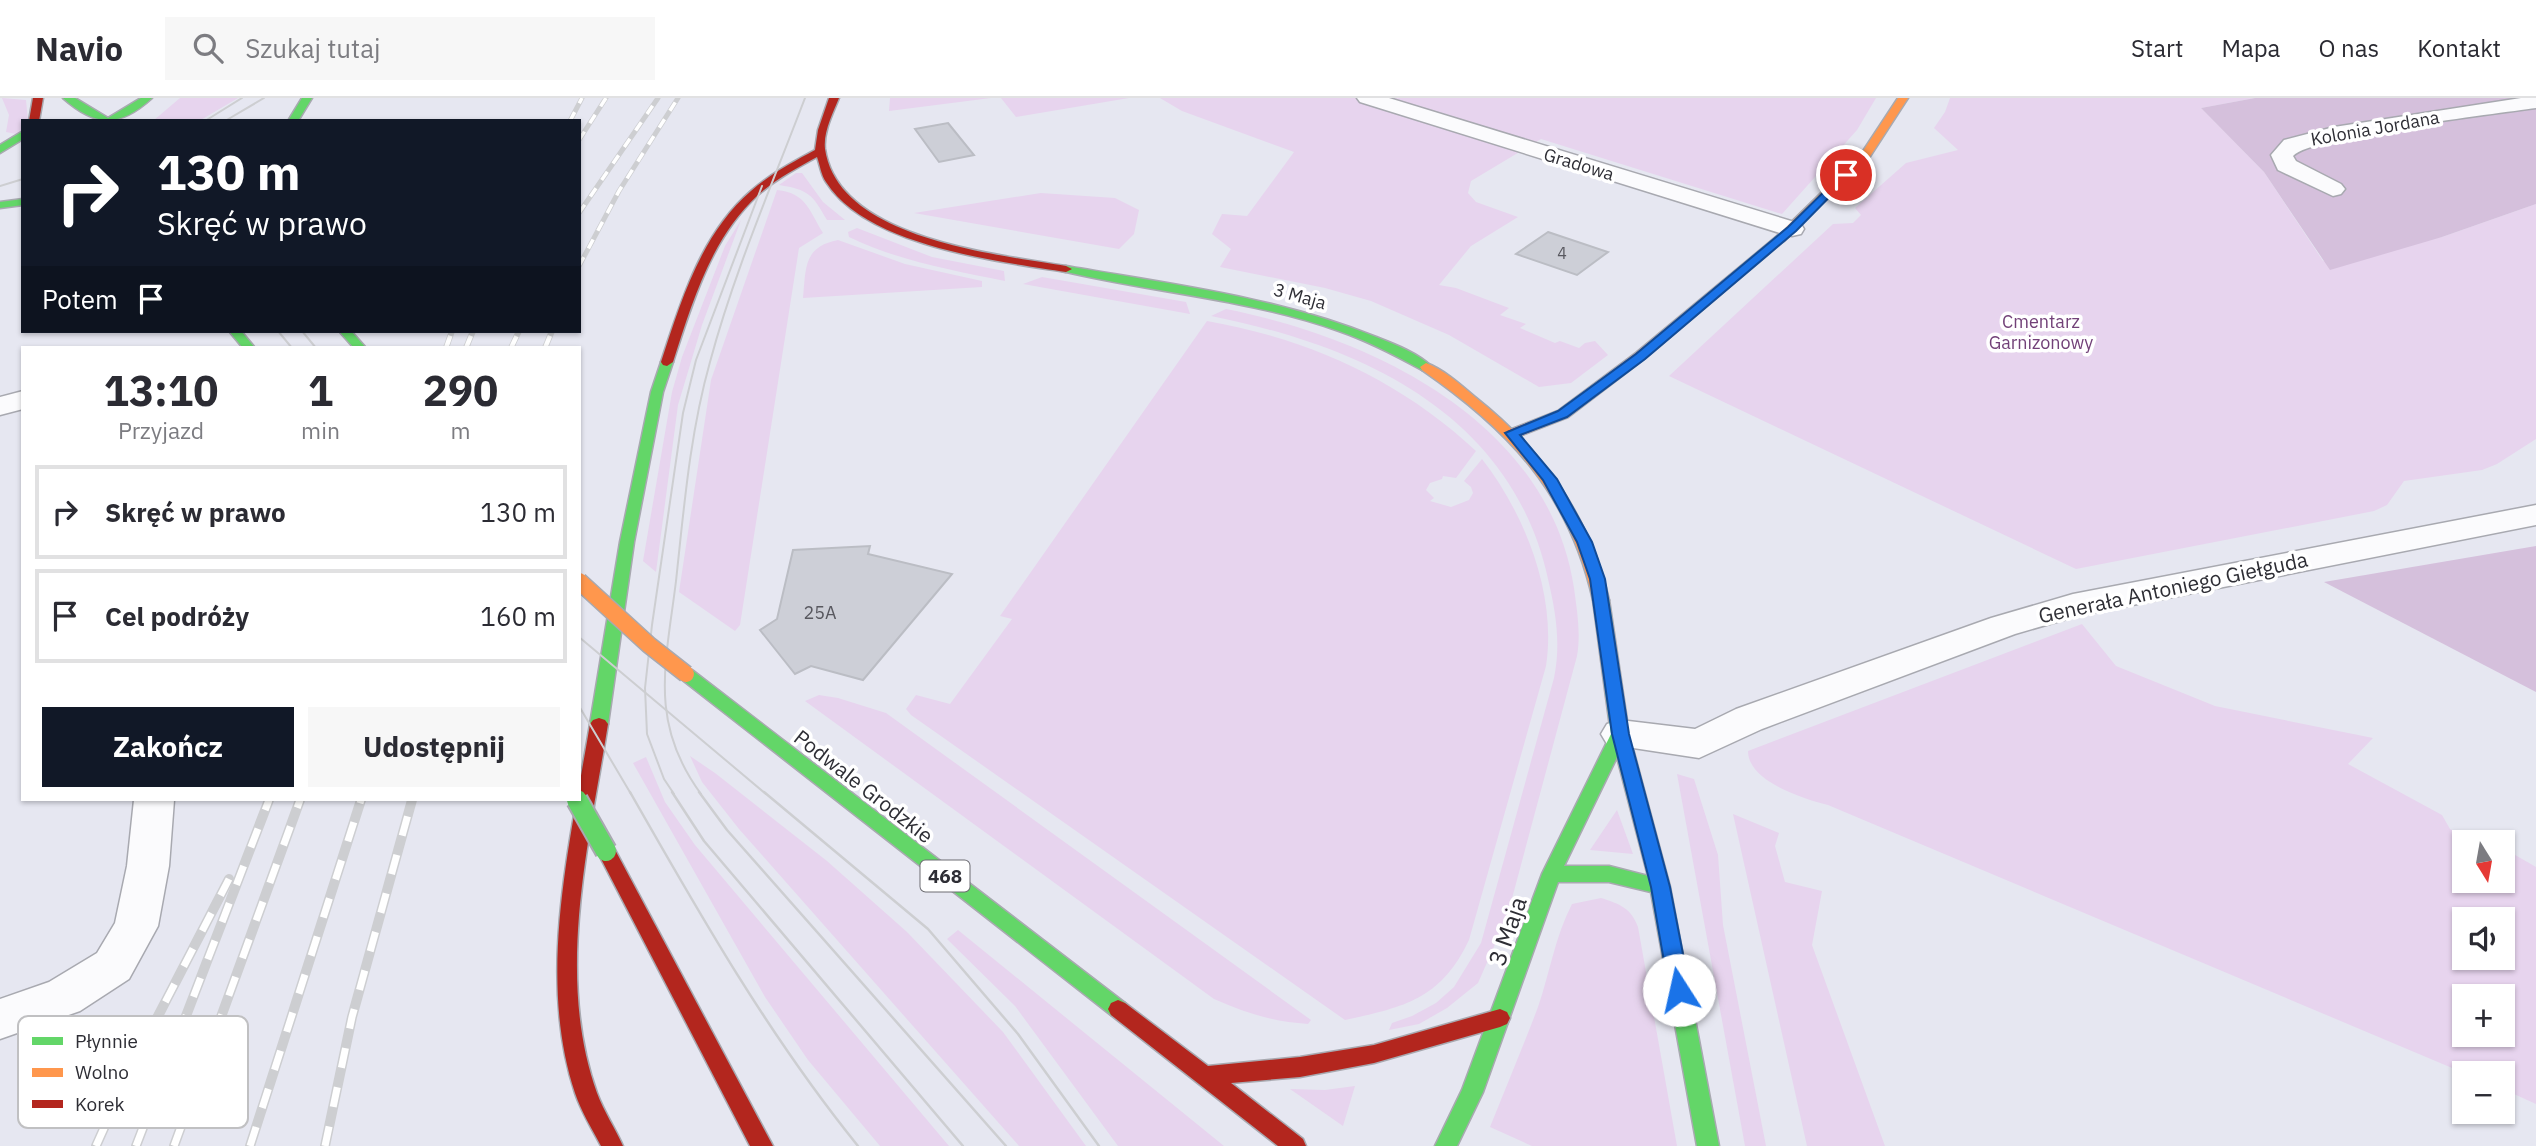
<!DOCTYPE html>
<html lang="pl">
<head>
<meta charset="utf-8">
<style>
  :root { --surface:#fff; --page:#f7f7f7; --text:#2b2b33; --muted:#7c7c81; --line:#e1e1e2; --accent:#111827 }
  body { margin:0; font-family:"IBM Plex Sans",sans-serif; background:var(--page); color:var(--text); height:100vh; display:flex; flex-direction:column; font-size:26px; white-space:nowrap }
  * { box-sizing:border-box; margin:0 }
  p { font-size:23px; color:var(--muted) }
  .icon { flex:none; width:38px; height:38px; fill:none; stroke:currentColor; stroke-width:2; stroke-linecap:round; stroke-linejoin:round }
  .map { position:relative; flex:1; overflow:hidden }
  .sheet { position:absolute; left:21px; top:248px; width:560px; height:455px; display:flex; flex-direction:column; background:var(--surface); border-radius:0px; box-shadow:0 2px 5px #0004 }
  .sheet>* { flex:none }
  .hud { position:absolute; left:21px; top:21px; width:560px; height:214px; border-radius:0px; box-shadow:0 2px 5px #0004; background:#111827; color:#fff; overflow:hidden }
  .needle { width:46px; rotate:169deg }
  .fabs { position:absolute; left:2452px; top:732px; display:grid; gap:14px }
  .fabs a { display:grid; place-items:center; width:63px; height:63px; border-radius:0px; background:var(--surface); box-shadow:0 2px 5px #0004; font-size:35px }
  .pin { position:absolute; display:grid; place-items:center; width:60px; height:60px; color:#fff; margin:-30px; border:4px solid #fff; border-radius:50%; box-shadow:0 2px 7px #0007 }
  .me { position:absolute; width:77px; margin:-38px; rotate:350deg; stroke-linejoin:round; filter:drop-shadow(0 0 5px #0008) }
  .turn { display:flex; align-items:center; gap:24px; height:147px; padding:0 21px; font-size:32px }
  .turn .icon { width:91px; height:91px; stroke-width:2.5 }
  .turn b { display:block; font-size:49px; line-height:60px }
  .then { display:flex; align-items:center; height:66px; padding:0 21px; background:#0003; gap:14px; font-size:26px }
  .eta { display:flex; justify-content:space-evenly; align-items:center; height:119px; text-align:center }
  .eta b { font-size:42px; font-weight:700; line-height:49px }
  .action { display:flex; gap:14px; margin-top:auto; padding:14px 21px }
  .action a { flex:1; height:80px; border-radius:0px; background:var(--accent); color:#fff; font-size:28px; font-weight:700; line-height:80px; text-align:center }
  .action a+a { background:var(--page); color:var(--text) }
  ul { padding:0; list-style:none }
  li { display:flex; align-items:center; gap:21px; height:94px; margin:0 14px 10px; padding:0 7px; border:4px solid var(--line); border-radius:0px }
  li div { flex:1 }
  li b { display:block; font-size:26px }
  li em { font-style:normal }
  header { display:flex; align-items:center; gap:42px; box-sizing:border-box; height:98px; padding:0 35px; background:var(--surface); border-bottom:2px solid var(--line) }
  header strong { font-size:33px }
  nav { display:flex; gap:38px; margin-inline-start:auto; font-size:24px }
  .search { width:490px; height:63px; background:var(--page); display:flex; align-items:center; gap:18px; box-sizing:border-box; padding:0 24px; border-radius:0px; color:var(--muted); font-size:26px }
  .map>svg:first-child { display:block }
  .green { fill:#e7d4ee; fill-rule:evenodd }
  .forest { fill:#d5c0dc }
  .building { fill:#cdcfd7; stroke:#bbbdc4; stroke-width:2 }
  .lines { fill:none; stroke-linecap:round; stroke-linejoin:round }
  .street-casing { stroke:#a8a9b0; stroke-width:3 }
  .fast-casing { stroke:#a8a9b0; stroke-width:3 }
  .slow-casing { stroke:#a8a9b0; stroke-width:3 }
  .jam-casing { stroke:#a8a9b0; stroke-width:3 }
  .street { fill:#fbfbfd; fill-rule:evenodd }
  .fast { fill:#63d668; fill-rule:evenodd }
  .slow { fill:#ff974d; fill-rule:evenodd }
  .jam { fill:#b3261e; fill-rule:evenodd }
  .tram-far1 { stroke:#cdced1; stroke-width:2 }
  .tram { stroke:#cdced1; stroke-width:2.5 }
  .rail-far2-casing { stroke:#cdced1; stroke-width:5 }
  .rail-far1-casing { stroke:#cdced1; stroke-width:6 }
  .rail-casing { stroke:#cdced1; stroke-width:10 }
  .rail-far2 { stroke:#fff; stroke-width:3.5; stroke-dasharray:10; stroke-linecap:butt }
  .rail-far1 { stroke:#fff; stroke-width:4.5; stroke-dasharray:13; stroke-linecap:butt }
  .rail { stroke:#fff; stroke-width:7; stroke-dasharray:20; stroke-linecap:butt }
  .fast-bridge-casing { stroke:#a8a9b0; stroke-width:24; stroke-linecap:butt }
  .slow-bridge-casing { stroke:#a8a9b0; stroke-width:19; stroke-linecap:butt }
  .fast-bridge { stroke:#63d668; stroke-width:20 }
  .slow-bridge { stroke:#ff974d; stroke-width:16 }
  .route { fill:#1a73e8; stroke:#114b97; stroke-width:2 }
  .labels { text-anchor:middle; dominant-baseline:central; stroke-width:7; stroke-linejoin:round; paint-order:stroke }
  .far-number-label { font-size:16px; fill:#58585f }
  .far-street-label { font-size:18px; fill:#2e2e35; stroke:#fff }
  .far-park-label { font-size:18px; fill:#724178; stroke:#fff }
  .number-label { font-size:18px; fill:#58585f }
  .shield { fill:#fff; stroke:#6d6d72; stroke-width:2 }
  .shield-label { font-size:19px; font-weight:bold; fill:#2e2e35 }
  .street-label { font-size:21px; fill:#2e2e35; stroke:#fff }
  .near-street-label { font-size:24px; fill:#2e2e35; stroke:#fff }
  .key { fill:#fff; stroke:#c0c0c2; stroke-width:2 }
  .key-label { font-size:19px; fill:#2e2e35 }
</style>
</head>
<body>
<header>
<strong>Navio</strong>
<div class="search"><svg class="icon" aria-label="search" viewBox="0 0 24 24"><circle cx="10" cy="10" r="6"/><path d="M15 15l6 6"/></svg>Szukaj tutaj</div>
<nav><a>Start</a><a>Mapa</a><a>O nas</a><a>Kontakt</a></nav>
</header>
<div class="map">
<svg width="2536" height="1048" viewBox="0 0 2536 1048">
  <rect width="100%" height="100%" fill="#e6e7f1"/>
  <!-- green -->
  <g class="green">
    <path d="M2,0L26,2L28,23H23V30L16,36L6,34L9,17Z"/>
    <path d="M180,0H238L199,23H153Z"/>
    <path d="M890,0H991L889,13Z"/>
    <path d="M1001,0H1129L1016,19Z"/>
    <path d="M1160,0H1876L1857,32L1782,116L1541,41L1471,83L1468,95L1476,104L1518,119L1471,148L1439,187L1456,190L1509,210L1500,217L1526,226L1520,230L1555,245L1560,243L1579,250L1585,245L1595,243L1608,257L1571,285L1539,289L1449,237L1371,203L1325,190L1220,169L1231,151L1212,136L1222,116L1247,118L1294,54L1182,13Z"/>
    <path d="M1950,0H2255L2201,10L2264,74L2323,163L2442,139L2536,106V341L2497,366L2482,372L2404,383L2387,407L2374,413L2076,471L1669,278L1833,126L1853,125L1861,117L1855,110L1906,65L1958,52L1934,30L1945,14Z"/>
    <path d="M796,75H802L823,104L845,122H827C812,96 809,92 779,87Z"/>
    <path d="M777,92C806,95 809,112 823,135L799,150L740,527L735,533L679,494L711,282Z"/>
    <path d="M1041,95L1115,100L1139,112L1134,136L1119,151L914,115Z"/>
    <path d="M741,122L702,227L678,307L656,474L643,463L672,294L682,259L725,148Z"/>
    <path d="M857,130L932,159L1004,173L1005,183C951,172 899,163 849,139L848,134Z"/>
    <path d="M838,142L905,166L982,183V189L803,200C806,170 803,149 838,142Z"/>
    <path d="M1042,179L1186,204L1190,216L1023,186Z"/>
    <path d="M1226,211C1373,240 1549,324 1574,490C1577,513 1581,535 1577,558L1507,819L1478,885L1447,910L1419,926L1389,932L1392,925L1412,918L1436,905L1454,889L1481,845L1554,580C1561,546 1556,515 1548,481C1512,316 1362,248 1211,218Z"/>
    <path d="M1207,223C1309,241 1400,282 1476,353L1456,380L1443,378L1442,381L1430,385L1426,392L1434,400L1430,403L1451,409L1469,402L1473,395L1471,389L1464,383L1482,361C1525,416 1557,497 1546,568L1469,842C1441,901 1405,909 1345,922L911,617L906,611L916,597L950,606L1012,521L1000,518Z"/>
    <path d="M2082,526L2116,568L2215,608L2373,640L2348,666L2442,717L2450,731L2473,744H2464V782H2502L2503,750L2536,769V1006L2503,991L2502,975H2464L1828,707C1805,701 1748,684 1748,653ZM2464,821H2502V859H2464ZM2464,898H2502V936H2464Z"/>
    <path d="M819,597L838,600L886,615L1311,922L1308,926C1273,924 1246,915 1214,901L805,603Z"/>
    <path d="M690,658L715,675L827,763L907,834L1003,934L1086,1048H1019L739,731L702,684Z"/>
    <path d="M646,659L665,704L695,747L949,1048H880L808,962L765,899L633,665Z"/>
    <path d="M1677,676L1694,681L1718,757L1723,827L1766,1048H1745Z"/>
    <path d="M1617,712L1633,756L1590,752Z"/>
    <path d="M1733,716L1779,735L1775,748L1785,784L1822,793L1812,847L1885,1048H1807Z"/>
    <path d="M1601,800C1620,806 1631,810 1638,829L1677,1048H1532L1490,1029C1506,989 1523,949 1538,909C1550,874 1555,839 1572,806Z"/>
    <path d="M958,832L1224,1048H1118L1015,908L947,841Z"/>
    <path d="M1355,988L1343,1028L1290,991L1325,992Z"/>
  </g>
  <!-- forest -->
  <g class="forest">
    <path d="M2255,0H2536V106L2442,139L2330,172L2264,74L2201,10Z"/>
    <path d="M2536,448V594L2324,484Z"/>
  </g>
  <!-- building -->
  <g class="building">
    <path d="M948,25L974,57L939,64L915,31Z"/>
    <path d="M1548,134L1608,154L1577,177L1516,156Z"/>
    <path d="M870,448L868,456L952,476L863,582L811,568L795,576L760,532L777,521L793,452Z"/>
  </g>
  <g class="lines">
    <!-- street casing -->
    <g class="street-casing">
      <g id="street">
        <path d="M1357,0H1389L1801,126L1804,131L1801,136L1792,138L1783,136L1360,4Z"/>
        <path d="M2521,0H2536V10C2495,16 2314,37 2293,58L2296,63L2341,86L2345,91L2341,96L2333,98L2278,72L2271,57L2284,42L2334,29Z"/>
        <path d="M23,293V311L0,317V299Z"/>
        <path d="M2536,407V427L2077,518L2015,536L1762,631L1699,660L1607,646L1601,636L1607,626L1620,622L1695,631L1736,611L1991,520L2073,496Z"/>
        <path d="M134,702H174L169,768L158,828L129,881L80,913L0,941V901L49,884L97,855L115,825L127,768Z"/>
      </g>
    </g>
    <!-- fast casing -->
    <g class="fast-casing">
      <g id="fast">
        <path d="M63,0H75L108,20L141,0H152C119,30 96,29 63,0Z"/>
        <path d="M302,0H312L298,23H288Z"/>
        <path d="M23,33V41L0,55V47Z"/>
        <path d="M23,101V107L0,110V104Z"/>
        <path d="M1066,168C1170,186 1277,199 1376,239C1394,246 1418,255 1432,269L1426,273L1422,272C1395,257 1368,243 1339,233C1249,201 1154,195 1062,173V169Z"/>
        <path d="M229,233H241L255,250H243Z"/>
        <path d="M339,233H351L366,250H354Z"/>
        <path d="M667,260L673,264L663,294L634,444L608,626L605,630H593L590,626L620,444L651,294L661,264Z"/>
        <path d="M1601,497L1609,502L1629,636L1670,789L1719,1048H1697L1651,794L1609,784H1558L1483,994L1457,1048H1435L1462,992L1542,776L1611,636L1593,502ZM1617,659L1648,778L1609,768H1564Z"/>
        <path d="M686,570L692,572L1125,905L1128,911L1125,917L1118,920L1111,917L680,580L678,576L680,572Z"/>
      </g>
    </g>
    <!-- slow casing -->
    <g class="slow-casing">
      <g id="slow">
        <path d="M1898,0H1908L1869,60L1784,143H1776V139L1861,56Z"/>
        <path d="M1426,265C1443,271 1461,287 1475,299C1543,353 1589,417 1609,502L1606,506L1601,507L1593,502C1569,395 1509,332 1422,272L1420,269Z"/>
      </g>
    </g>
    <!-- jam casing -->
    <g class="jam-casing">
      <g id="jam">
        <path d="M33,0H43L39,23H29Z"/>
        <path d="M829,0H839C833,15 823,34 825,51C838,141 995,156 1066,168L1072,171L1066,174C997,163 866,148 826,84C821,77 820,67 817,59C797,70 776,81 758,97C711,140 692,205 673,264L667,268L663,267L661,264C681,203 701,136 751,93C770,76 793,64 815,52L818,32Z"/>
        <path d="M1776,139L1786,141L1644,261L1568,319L1517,339H1507V333L1558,313L1636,255Z"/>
        <path d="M599,620L605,622L608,626C589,745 555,878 597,995C604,1014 615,1030 623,1048H601C592,1031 581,1013 575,995C536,878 571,742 590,626L593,622Z"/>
        <path d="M606,746L613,748L773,1048H750L597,753L599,748Z"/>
        <path d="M1118,902L1125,905L1208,968L1300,959L1374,947L1500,911L1507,914L1510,920L1507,926L1500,929L1374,965L1300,979L1231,985L1303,1041L1306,1048H1278L1111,917L1108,911L1111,905Z"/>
      </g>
    </g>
    <!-- street -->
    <use href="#street" class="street"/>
    <!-- fast -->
    <use href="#fast" class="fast"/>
    <!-- slow -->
    <use href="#slow" class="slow"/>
    <!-- jam -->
    <use href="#jam" class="jam"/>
    <!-- tram-far1 -->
    <g class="tram-far1">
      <path d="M205,23L242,0"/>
      <path d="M225,23L264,0"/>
      <path d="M0,88L23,81"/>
      <path d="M278,233L292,250"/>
      <path d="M302,233L316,250"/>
      <path d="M579,539L766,696"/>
      <path d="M579,608L631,696"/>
      <path d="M674,696L664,681L647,636L645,590L652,527L683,315L696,262L762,88"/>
      <path d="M701,696C648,624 666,565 676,483C684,409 690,335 710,264C734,174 772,87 805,0"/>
    </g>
    <!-- tram -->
    <g class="tram">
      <path d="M630,694C700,817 769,938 858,1048"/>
      <path d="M672,694L704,743L963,1048"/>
      <path d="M699,694L727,732L1006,1048"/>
      <path d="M764,694L928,831L1018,936L1099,1048"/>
    </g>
    <!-- rail-far2 casing -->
    <g class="rail-far2-casing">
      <g id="rail-far2">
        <path d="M570,23L582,0"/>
        <path d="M579,42L606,0"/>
        <path d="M579,115L658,0"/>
        <path d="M579,168L619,93L678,0"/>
      </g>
    </g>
    <!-- rail-far1 casing -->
    <g class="rail-far1-casing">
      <g id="rail-far1">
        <path d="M446,250L452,233"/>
        <path d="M466,250L473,233"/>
        <path d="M511,250L519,233"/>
        <path d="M545,250L552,233"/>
      </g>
    </g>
    <!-- rail casing -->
    <g class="rail-casing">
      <g id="rail">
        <path d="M96,1048L129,974L229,781"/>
        <path d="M136,1048L269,702"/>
        <path d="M174,1048L300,702"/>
        <path d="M250,1048L361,702"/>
        <path d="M325,1048L352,919L412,702"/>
      </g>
    </g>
    <!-- rail-far2 -->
    <use href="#rail-far2" class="rail-far2"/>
    <!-- rail-far1 -->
    <use href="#rail-far1" class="rail-far1"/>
    <!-- rail -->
    <use href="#rail" class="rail"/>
    <!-- fast-bridge casing -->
    <g class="fast-bridge-casing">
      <path id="fast-bridge" d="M577,702L606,753"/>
    </g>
    <!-- slow-bridge casing -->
    <g class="slow-bridge-casing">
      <path id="slow-bridge" d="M579,483L649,547L686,576"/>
    </g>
    <!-- fast-bridge -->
    <use href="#fast-bridge" class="fast-bridge"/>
    <!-- slow-bridge -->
    <use href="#slow-bridge" class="slow-bridge"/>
  </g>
  <!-- route -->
  <path class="route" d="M1843,75L1851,77L1796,133L1645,261L1567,319L1520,337L1557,381L1592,444L1605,481L1629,636L1670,789L1690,892L1687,899L1679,901L1672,899L1669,892L1651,789L1612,636L1590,481L1577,444L1543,382L1505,335L1558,313L1636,256L1788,129Z"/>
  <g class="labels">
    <!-- far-number labels -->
    <g class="far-number-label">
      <text x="1562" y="155">4</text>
    </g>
    <!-- far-street labels -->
    <g class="far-street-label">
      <text transform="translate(2375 30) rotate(-10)">Kolonia Jordana</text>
      <text transform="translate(1579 66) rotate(17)">Gradowa</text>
      <text transform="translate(1300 198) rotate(16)">3 Maja</text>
    </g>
    <!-- far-park labels -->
    <g class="far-park-label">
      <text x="2041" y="223">Cmentarz<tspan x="2041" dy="21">Garnizonowy</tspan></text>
    </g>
    <!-- number labels -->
    <g class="number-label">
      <text x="820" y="514">25A</text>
    </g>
    <!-- shield labels -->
    <rect class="shield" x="920.5" y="762.5" width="49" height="31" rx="5"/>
    <g class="shield-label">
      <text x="945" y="778">468</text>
    </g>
    <!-- street labels -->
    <g class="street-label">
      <text transform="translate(2173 489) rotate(-12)">Generała Antoniego Giełguda</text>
      <text transform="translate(864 688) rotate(38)">Podwale Grodzkie</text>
    </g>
    <!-- near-street labels -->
    <g class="near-street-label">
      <text transform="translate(1507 833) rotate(-71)">3 Maja</text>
    </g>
  </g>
  <!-- legend -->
  <rect x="18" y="918" width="230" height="112" rx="10" class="key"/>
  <rect x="32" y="939" width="31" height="8" fill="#63d668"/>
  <rect x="32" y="970" width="31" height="9" fill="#ff974d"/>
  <rect x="32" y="1002" width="31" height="8" fill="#b3261e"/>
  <g class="key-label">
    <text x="75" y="950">Płynnie</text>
    <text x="75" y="981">Wolno</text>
    <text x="75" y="1013">Korek</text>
  </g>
</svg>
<div class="fabs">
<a><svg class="needle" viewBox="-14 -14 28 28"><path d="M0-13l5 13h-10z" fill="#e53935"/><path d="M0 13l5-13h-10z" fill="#7c7c81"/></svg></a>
<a><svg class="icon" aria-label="sound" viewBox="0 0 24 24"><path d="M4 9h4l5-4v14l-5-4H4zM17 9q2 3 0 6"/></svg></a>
<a>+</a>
<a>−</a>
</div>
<div class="pin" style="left:1846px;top:77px;background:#d93025"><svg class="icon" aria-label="arrive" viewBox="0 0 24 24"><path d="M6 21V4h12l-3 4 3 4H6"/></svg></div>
<svg class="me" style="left:1679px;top:892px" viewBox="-20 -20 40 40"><circle r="19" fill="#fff"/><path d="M0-13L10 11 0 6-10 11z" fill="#1a73e8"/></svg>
<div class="hud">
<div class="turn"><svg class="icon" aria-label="right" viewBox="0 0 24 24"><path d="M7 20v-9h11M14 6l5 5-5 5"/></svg><div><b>130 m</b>Skręć w prawo</div></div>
<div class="then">Potem<svg class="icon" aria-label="arrive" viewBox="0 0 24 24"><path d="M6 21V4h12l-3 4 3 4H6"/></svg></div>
</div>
<section class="sheet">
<div class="eta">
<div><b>13:10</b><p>Przyjazd</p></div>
<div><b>1</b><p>min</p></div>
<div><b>290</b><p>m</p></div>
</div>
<ul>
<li><svg class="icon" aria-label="right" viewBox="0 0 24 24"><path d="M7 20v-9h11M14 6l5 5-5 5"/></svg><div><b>Skręć w prawo</b></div><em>130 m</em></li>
<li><svg class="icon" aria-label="arrive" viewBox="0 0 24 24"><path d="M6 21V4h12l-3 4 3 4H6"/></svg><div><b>Cel podróży</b></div><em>160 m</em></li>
</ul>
<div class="action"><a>Zakończ</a><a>Udostępnij</a></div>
</section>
</div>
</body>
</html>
